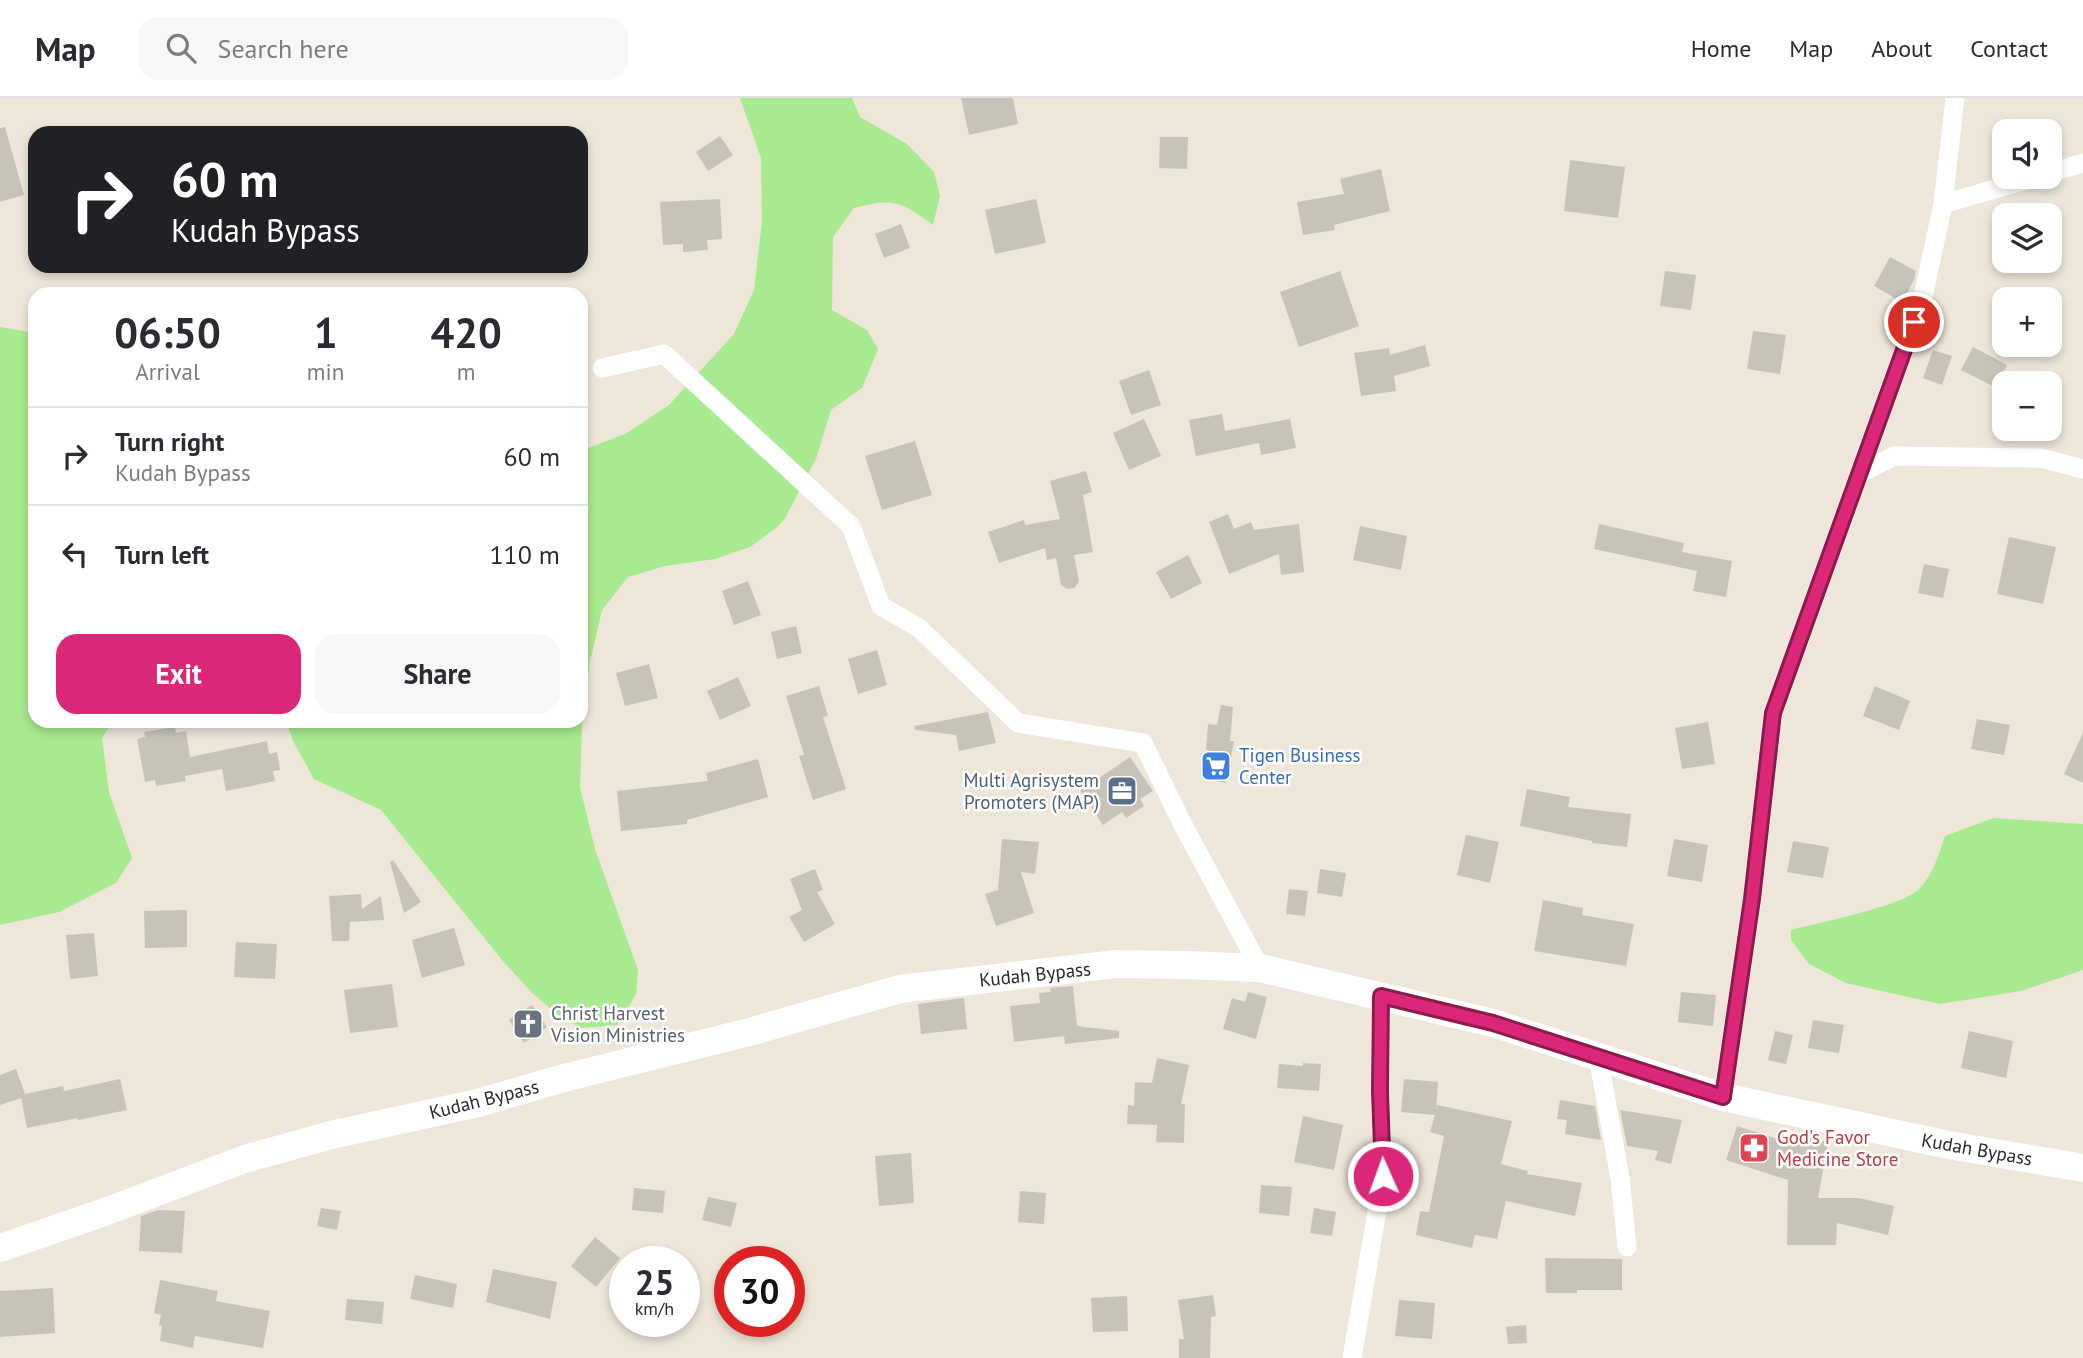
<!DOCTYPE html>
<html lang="en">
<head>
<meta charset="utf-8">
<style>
  :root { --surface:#fff; --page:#f7f7f7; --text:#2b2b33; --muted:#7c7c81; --line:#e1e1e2; --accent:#db2777 }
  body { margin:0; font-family:"PT Sans",sans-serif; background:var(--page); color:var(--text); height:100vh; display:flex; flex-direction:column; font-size:26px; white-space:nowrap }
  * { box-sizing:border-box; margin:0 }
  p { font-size:23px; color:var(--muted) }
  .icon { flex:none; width:38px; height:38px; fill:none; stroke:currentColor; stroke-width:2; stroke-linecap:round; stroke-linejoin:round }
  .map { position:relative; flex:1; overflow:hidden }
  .panel { position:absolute; left:28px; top:189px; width:560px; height:441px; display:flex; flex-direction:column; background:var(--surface); border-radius:21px; box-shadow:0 4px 10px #0003 }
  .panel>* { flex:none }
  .banner { position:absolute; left:28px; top:28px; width:560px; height:147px; border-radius:21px; box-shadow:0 4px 10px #0003; background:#202124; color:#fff; overflow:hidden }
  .tools { position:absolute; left:1992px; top:21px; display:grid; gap:14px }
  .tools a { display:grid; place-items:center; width:70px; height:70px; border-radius:14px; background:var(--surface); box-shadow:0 4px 10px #0003; font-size:35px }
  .speed { position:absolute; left:609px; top:1148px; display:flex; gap:14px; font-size:35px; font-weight:700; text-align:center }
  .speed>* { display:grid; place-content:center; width:91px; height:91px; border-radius:50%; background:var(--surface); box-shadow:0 4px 10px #0003; line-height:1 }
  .speed small { font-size:18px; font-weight:400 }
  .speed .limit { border:10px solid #d22; background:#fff; color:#111 }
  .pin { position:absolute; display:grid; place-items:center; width:60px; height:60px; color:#fff; margin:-30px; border:4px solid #fff; border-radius:50%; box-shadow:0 2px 7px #0007 }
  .me { position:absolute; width:77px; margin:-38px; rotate:358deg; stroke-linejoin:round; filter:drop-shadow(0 0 5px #0008) }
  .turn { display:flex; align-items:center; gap:24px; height:147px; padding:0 28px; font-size:32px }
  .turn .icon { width:91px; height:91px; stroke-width:2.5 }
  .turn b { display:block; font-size:49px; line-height:60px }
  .eta { display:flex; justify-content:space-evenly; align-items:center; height:119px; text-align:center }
  .eta b { font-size:42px; font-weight:700; line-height:49px }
  .primary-button { display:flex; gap:14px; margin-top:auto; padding:14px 28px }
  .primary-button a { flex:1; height:80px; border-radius:21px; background:var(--accent); color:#fff; font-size:28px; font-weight:700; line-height:80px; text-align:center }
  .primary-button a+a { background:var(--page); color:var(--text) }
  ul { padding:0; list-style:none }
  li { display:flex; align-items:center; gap:21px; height:98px; padding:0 28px; border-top:2px solid var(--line) }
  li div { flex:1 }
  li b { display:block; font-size:26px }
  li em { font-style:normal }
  header { display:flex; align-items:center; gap:42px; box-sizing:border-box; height:98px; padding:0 35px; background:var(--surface); border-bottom:2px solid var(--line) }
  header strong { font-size:33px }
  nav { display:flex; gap:38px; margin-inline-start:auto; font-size:24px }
  .search { width:490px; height:63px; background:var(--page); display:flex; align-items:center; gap:18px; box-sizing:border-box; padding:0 24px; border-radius:21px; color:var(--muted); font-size:26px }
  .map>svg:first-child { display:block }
  .green { fill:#a8ea8f }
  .building { fill:#c8c3b9 }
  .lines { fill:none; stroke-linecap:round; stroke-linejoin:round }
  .street { stroke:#fff; stroke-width:19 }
  .secondary { stroke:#fff; stroke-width:28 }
  .route-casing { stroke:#8e194d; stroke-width:18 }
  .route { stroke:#db2777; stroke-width:12 }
  .labels { text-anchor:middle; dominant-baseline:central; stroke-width:5; stroke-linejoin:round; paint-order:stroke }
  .shop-label { font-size:19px; fill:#366cbe; stroke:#fff; text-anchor:start }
  .service-label { font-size:19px; fill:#4e5e75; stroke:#fff; text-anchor:end }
  .street-label { font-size:19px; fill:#292929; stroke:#fff }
  .worship-label { font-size:19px; fill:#5b616d; stroke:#fff; text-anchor:start }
  .health-label { font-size:19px; fill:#be3a42; stroke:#fff; text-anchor:start }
</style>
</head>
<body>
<header>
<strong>Map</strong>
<div class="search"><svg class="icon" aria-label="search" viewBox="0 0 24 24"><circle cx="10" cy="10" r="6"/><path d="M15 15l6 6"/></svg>Search here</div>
<nav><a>Home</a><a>Map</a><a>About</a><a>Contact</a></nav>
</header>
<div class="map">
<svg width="2083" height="1260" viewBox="0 0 2083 1260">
  <rect width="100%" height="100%" fill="#ede6d9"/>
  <!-- green -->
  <g class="green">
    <path d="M740,0H852L860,19L907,46L934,74L940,98L933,127C900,103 894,100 854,110L833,139L832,212L867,232L878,251L862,290L831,312L816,361L784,422L776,430L750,449L715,461L665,468L628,479L602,512L590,564L582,628L580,689L595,751L638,872L636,896L618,927L580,930L556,915L532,895L503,863L381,712L314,681L293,643L286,623H581V353L627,335L669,307L734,236L754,192L762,123L761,60Z"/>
    <path d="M0,229L35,235V623H113L102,640L109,694L132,760L116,785L59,814L0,827Z"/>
    <path d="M1993,720L2083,726V872L2021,893L1940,906L1846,885L1809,866L1791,842V832C1817,825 1903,808 1919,791C1933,777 1939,756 1945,738Z"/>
  </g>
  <!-- building -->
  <g class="building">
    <path d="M961,0H1013L1018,26L969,37Z"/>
    <path d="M5,29L24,97L0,104V30Z"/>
    <path d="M720,38L733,57L708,73L696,54Z"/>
    <path d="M1160,39H1188L1187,71L1159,70Z"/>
    <path d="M1570,62L1625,69L1618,120L1564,113Z"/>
    <path d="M1381,71L1390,113L1334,127L1335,132L1303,137L1297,104L1344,96L1340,81Z"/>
    <path d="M720,101L722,141L707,142L708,152L683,154V146L663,147L660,104Z"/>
    <path d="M1036,101L1046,145L995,156L985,112Z"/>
    <path d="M901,126L910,150L884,160L875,136Z"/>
    <path d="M1890,159L1916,173L1914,182L1902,204L1874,188Z"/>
    <path d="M1340,173L1359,228L1299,249L1280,194Z"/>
    <path d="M1665,173L1696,177L1691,212L1660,208Z"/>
    <path d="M1753,233L1786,237L1780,276L1747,271Z"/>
    <path d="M1425,247L1430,268L1394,278L1396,293L1361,298L1354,255L1389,250L1390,257Z"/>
    <path d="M1973,249L2007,267L1995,289L1961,272Z"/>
    <path d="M1933,252L1952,258L1942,287L1923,280Z"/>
    <path d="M1149,272L1161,307L1131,317L1119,283Z"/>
    <path d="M1222,316L1225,333L1290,321L1296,350L1261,357L1259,345L1196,358L1189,322Z"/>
    <path d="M1144,321L1161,358L1129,372L1113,335Z"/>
    <path d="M915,343L932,397L882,412L865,358Z"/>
    <path d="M1086,373L1092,394L1083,397L1093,454L1074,457L1079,484L1074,490L1067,491L1061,487L1056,460L1047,462L1045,450L999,465L988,434L1024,422L1025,427L1060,421L1050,383Z"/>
    <path d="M1228,416L1234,431L1251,424L1254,432L1299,426L1304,474L1281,477L1279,456L1229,476L1209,424Z"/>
    <path d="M1599,426L1684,445L1682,454L1732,463L1726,499L1693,493L1697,473L1594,451Z"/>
    <path d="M1360,428L1407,438L1401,472L1353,462Z"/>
    <path d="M2009,439L2056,449L2043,506L1997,496Z"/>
    <path d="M1188,457L1202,485L1171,501L1156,474Z"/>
    <path d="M1924,466L1949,471L1943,500L1918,495Z"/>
    <path d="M748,483L761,517L734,527L722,493Z"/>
    <path d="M796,528L802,555L777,561L771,534Z"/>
    <path d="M877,552L887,587L858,596L848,561Z"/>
    <path d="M649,566L658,600L625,608L616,575Z"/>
    <path d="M738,579L751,608L720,622L707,593Z"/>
    <path d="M819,588L828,618L823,619L846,691L813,702L799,658L804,657L786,598Z"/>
    <path d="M1875,588L1910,603L1899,632L1863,618Z"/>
    <path d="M1221,607L1233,609L1230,643H1234L1226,685L1207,681L1212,653L1206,652L1208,626L1217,627Z"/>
    <path d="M988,614L996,645L959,653L956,637L915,632V628Z"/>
    <path d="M1977,621L2010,627L2004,657L1971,651Z"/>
    <path d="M1708,624L1715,666L1682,671L1675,630Z"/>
    <path d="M175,629L176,635L186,633L190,659L267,643L269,656L277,654L280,672L273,673L275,683L226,693L222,671L185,678L186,683L156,688L155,682L145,684L137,641L145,639L144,634Z"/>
    <path d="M2083,635V685L2064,676Z"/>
    <path d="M1130,659L1153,693L1140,701L1144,708L1126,720L1122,714L1103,727L1080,693Z"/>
    <path d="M758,661L768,699L687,722V726L621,733L617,693L708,683L706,675Z"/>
    <path d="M1527,691L1570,699L1568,709L1631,716L1627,749L1592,745V743L1520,728Z"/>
    <path d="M1466,737L1499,744L1490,785L1457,777Z"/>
    <path d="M1002,741L1039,744L1035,776L1021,774L1034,815L996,828L985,796L998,792Z"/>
    <path d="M1674,741L1708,747L1702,784L1667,778Z"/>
    <path d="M1793,743L1829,749L1823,780L1787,774Z"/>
    <path d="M393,762L421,804L404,815L390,764Z"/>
    <path d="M815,771L823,792L817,794L835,826L804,844L789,819L802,812L790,781Z"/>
    <path d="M1320,771L1346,775L1342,799L1317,795Z"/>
    <path d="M1289,791L1308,793L1305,818L1286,816Z"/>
    <path d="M361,796L362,811L381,798L384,822L350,824L349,843H332L329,798Z"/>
    <path d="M1543,802L1583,810L1582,817L1634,826L1626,868L1534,853Z"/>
    <path d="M187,812V849L145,850L144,813Z"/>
    <path d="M454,830L465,867L422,880L412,842Z"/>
    <path d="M94,835L98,878L70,881L66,837Z"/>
    <path d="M236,844L277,846L275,881L234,879Z"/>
    <path d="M392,886L398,929L350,935L344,892Z"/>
    <path d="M1073,888L1077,928L1119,933V940L1065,946L1064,938L1014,944L1010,908L1040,905L1039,895L1051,894L1050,890Z"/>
    <path d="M1248,894L1267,899L1256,941L1223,931L1232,900L1245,904Z"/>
    <path d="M1681,894L1716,897L1713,928L1678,924Z"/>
    <path d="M964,900L967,931L921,936L918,906Z"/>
    <path d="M532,907L547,929L524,945L509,922Z"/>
    <path d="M1813,922L1844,927L1839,955L1808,950Z"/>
    <path d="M1775,933L1793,937L1786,966L1768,962Z"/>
    <path d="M1969,933L2013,943L2006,980L1961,970Z"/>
    <path d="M1157,960L1189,967L1181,1006H1185L1184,1045L1156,1044L1157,1027L1127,1026L1128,1007L1134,1008L1135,984L1152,985Z"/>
    <path d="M1303,965L1321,966L1319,993L1277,990L1279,966L1303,968Z"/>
    <path d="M16,971L25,996L63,988L64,993L120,981L127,1012L78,1022V1020L27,1030L21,1000L0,1007V977Z"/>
    <path d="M1404,981L1438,984L1436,1013L1437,1007L1512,1023L1501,1066L1528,1073L1527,1076L1582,1085L1575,1118L1506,1103L1497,1141L1475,1137L1472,1150L1416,1137L1420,1113L1429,1114L1444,1038L1430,1034L1435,1017L1401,1014Z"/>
    <path d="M1560,1002L1595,1008L1601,1042L1565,1036L1567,1022L1557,1021Z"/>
    <path d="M1620,1012L1682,1022L1671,1066L1655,1062L1658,1053L1627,1048Z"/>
    <path d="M1303,1018L1343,1027L1334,1072L1294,1064Z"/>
    <path d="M1737,1028L1784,1043L1786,1036L1828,1044L1818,1100H1859L1894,1108L1888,1137L1837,1125L1836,1147H1787L1788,1082L1726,1062Z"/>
    <path d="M911,1055L914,1105L879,1108L875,1058Z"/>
    <path d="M1261,1087L1292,1089L1289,1118L1259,1115Z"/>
    <path d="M634,1090L665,1093L663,1115L632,1112Z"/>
    <path d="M1020,1093L1046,1095L1044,1126L1018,1124Z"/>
    <path d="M708,1099L737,1105L731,1129L702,1122Z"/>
    <path d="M321,1110L341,1113L337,1132L317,1128Z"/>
    <path d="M1314,1110L1336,1114L1332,1138L1310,1135Z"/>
    <path d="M158,1112L185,1113L182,1155L139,1153L141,1118Z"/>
    <path d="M595,1139L620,1160L596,1189L571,1168Z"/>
    <path d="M1545,1160L1622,1161V1192H1577V1195H1546Z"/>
    <path d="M493,1171L557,1184L550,1221L486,1204Z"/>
    <path d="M415,1177L457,1186L453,1210L410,1201Z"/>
    <path d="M160,1182L218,1193L216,1203L270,1213L263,1250L195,1238L193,1250L160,1243L162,1228L159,1227L161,1217L154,1215Z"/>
    <path d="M53,1190L55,1235L0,1239V1193Z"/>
    <path d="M1213,1197L1216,1218L1211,1219L1210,1260H1179V1241H1184L1178,1202Z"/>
    <path d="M1127,1198L1128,1233L1093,1234L1091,1200Z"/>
    <path d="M347,1201L384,1204L382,1226L345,1222Z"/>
    <path d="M1399,1202L1435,1205L1432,1241L1395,1238Z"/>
    <path d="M1526,1227L1527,1245L1508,1246L1506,1229Z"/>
  </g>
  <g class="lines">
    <!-- street -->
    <g class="street">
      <path d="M2049,75L2083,65"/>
      <path d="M1943,106L2036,79"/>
      <path d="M602,270L664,256L851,428L881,508L919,530L1018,625L1143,645L1183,727L1260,870"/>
      <path d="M1861,375L1894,358L2041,360L2083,371"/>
      <path d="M1598,958L1620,1080L1627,1149"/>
      <path d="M1723,999L1752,801L1773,615L1923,199L1943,106L1955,0"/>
      <path d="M1352,1260L1383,1078L1380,994L1381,898"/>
    </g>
    <!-- secondary -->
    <path class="secondary" d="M0,1150L99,1116L245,1061L331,1037L478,1005L560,981L753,933L900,891L1116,866L1187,867L1260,870L1493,925L1723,999L1949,1047L2083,1070"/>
  </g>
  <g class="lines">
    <!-- route casing -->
    <g class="route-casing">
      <path id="route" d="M1383,1078L1380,994L1381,898L1493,925L1723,999L1752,801L1773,615L1914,224"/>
    </g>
    <!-- route -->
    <use href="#route" class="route"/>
  </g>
  <!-- icons -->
  <defs>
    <g id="supermarket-square" transform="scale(1.575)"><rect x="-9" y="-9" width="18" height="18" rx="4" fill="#3f7fe0" stroke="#fff"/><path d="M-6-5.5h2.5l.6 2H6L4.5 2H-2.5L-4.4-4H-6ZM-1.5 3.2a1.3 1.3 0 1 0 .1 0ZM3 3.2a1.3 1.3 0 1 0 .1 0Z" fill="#fff"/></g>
    <g id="office-square" transform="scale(1.575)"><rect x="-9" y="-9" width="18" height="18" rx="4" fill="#5c6f8a" stroke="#fff"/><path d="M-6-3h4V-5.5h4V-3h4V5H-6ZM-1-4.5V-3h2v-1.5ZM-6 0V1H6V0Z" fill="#fff"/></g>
    <g id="church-square" transform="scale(1.575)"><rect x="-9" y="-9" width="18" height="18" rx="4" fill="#6b7280" stroke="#fff"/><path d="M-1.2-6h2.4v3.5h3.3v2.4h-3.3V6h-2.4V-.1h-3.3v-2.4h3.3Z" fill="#fff"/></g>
    <g id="pharmacy-square" transform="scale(1.575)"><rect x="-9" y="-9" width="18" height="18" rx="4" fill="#e0444e" stroke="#fff"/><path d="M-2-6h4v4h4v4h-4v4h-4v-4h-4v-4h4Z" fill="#fff"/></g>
  </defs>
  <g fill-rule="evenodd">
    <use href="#supermarket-square" x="1216" y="668"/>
    <use href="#office-square" x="1122" y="693"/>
    <use href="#church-square" x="528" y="926"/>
    <use href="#pharmacy-square" x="1754" y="1050"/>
  </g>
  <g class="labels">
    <!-- shop labels -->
    <g class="shop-label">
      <text x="1239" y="657">Tigen Business<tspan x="1239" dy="22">Center</tspan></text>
    </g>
    <!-- service labels -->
    <g class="service-label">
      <text x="1099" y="682">Multi Agrisystem<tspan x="1099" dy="22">Promoters (MAP)</tspan></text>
    </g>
    <!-- street labels -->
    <g class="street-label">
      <text transform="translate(1035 876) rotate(-6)">Kudah Bypass</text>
      <text transform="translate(484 1001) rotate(-14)">Kudah Bypass</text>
      <text transform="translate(1977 1051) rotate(10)">Kudah Bypass</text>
    </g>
    <!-- worship labels -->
    <g class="worship-label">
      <text x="551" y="915">Christ Harvest<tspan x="551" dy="22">Vision Ministries</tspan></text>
    </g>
    <!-- health labels -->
    <g class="health-label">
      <text x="1777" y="1039">God's Favor<tspan x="1777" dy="22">Medicine Store</tspan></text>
    </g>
  </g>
</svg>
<div class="tools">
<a><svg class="icon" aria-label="sound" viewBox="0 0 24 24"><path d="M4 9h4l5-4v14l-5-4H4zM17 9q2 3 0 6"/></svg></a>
<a><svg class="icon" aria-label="layers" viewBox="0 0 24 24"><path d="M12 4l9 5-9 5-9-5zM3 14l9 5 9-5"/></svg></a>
<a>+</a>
<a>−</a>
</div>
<div class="speed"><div>25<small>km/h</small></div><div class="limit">30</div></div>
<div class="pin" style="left:1914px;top:224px;background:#d93025"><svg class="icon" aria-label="arrive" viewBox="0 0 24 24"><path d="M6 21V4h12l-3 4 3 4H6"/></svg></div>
<svg class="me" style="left:1383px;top:1078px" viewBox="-20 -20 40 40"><circle r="17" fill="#db2777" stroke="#fff" stroke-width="3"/><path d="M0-11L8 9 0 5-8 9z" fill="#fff"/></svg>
<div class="banner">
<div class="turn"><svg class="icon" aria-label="right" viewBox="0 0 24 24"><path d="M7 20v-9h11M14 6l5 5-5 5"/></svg><div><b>60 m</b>Kudah Bypass</div></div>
</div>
<section class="panel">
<div class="eta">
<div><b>06:50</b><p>Arrival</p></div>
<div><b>1</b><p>min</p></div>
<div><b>420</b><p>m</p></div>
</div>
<ul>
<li><svg class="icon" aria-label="right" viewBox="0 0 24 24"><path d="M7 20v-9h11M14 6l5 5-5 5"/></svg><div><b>Turn right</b><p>Kudah Bypass</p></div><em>60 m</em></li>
<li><svg class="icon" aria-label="left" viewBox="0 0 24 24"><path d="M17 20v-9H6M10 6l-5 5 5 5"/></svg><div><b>Turn left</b></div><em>110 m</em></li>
</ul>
<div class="primary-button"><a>Exit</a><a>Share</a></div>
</section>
</div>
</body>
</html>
